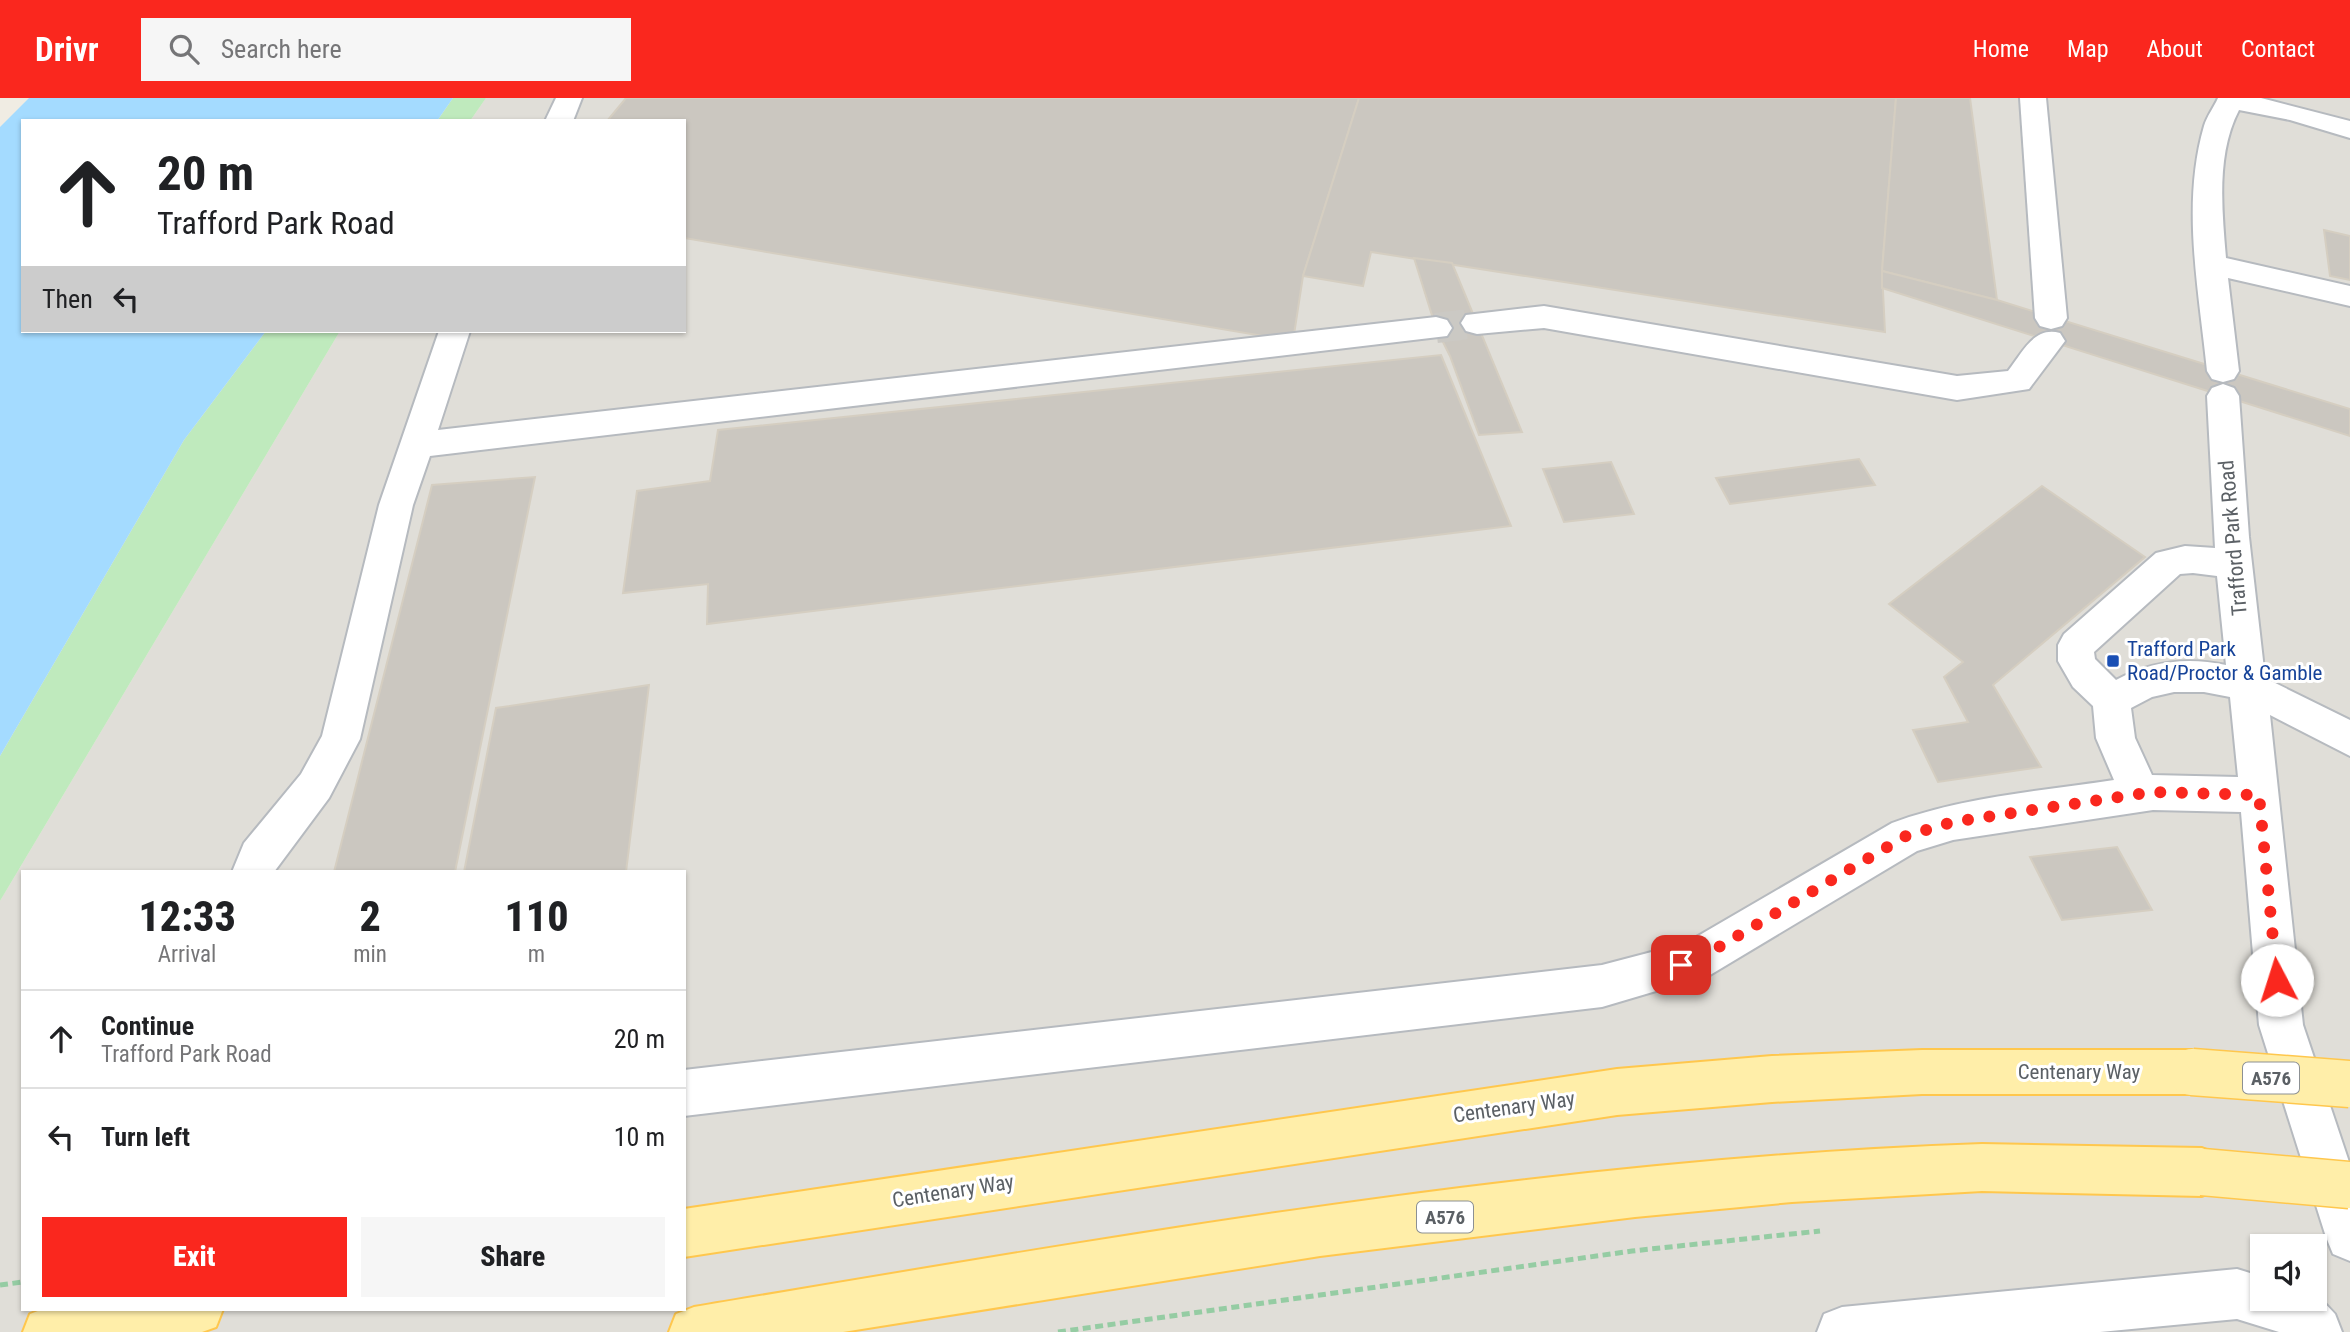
<!DOCTYPE html>
<html lang="en">
<head>
<meta charset="utf-8">
<style>
  :root { --surface:#fff; --page:#f6f6f6; --text:#202124; --muted:#757577; --line:#e0e0e0; --accent:#fa271e }
  body { margin:0; font-family:"Roboto Condensed",sans-serif; background:var(--page); color:var(--text); height:100vh; display:flex; flex-direction:column; font-size:26px; white-space:nowrap }
  * { box-sizing:border-box; margin:0 }
  p { font-size:23px; color:var(--muted) }
  .icon { flex:none; width:38px; height:38px; fill:none; stroke:currentColor; stroke-width:2; stroke-linecap:round; stroke-linejoin:round }
  .map { position:relative; flex:1; overflow:hidden }
  .drawer { position:absolute; left:21px; top:772px; width:665px; height:441px; display:flex; flex-direction:column; background:var(--surface); border-radius:0px; box-shadow:0 2px 5px #0004 }
  .drawer>* { flex:none }
  .top-card { position:absolute; left:21px; top:21px; width:665px; height:214px; border-radius:0px; box-shadow:0 2px 5px #0004; background:#fff; color:var(--text); overflow:hidden }
  .buttons { position:absolute; left:2250px; top:1136px; display:grid; gap:14px }
  .buttons a { display:grid; place-items:center; width:77px; height:77px; border-radius:0px; background:var(--surface); box-shadow:0 2px 5px #0004; font-size:35px }
  .pin { position:absolute; display:grid; place-items:center; width:60px; height:60px; color:#fff; margin:-30px; border-radius:14px; box-shadow:0 4px 10px #0006 }
  .me { position:absolute; width:77px; margin:-38px; rotate:355deg; stroke-linejoin:round; filter:drop-shadow(0 0 5px #0008) }
  .turn { display:flex; align-items:center; gap:24px; height:147px; padding:0 21px; font-size:32px }
  .turn .icon { width:91px; height:91px; stroke-width:2.5 }
  .turn b { display:block; font-size:49px; line-height:60px }
  .then { display:flex; align-items:center; height:66px; padding:0 21px; background:#0003; gap:14px; font-size:26px }
  .eta { display:flex; justify-content:space-evenly; align-items:center; height:119px; text-align:center }
  .eta b { font-size:42px; font-weight:800; line-height:49px }
  .action { display:flex; gap:14px; margin-top:auto; padding:14px 21px }
  .action a { flex:1; height:80px; border-radius:0px; background:var(--accent); color:#fff; font-size:28px; font-weight:800; line-height:80px; text-align:center }
  .action a+a { background:var(--page); color:var(--text) }
  ul { padding:0; list-style:none }
  li { display:flex; align-items:center; gap:21px; height:98px; padding:0 21px; border-top:2px solid var(--line) }
  li div { flex:1 }
  li b { display:block; font-size:26px }
  li em { font-style:normal }
  header { display:flex; align-items:center; gap:42px; box-sizing:border-box; height:98px; padding:0 35px; background:var(--accent); color:#fff }
  header strong { font-size:33px }
  nav { display:flex; gap:38px; margin-inline-start:auto; font-size:24px }
  .search { width:490px; height:63px; background:var(--page); display:flex; align-items:center; gap:18px; box-sizing:border-box; padding:0 24px; border-radius:0px; color:var(--muted); font-size:26px }
  .map>svg:first-child { display:block }
  .industrial { fill:#e0ded8; fill-rule:evenodd }
  .green { fill:#bfeabd }
  .water { fill:#a4dbff }
  .building { fill:#cbc7c0; stroke:#d5cec1; stroke-width:2 }
  .lines { fill:none; stroke-linecap:round; stroke-linejoin:round }
  .minor-tunnel { stroke:#cbc9c4; stroke-width:30; stroke-dasharray:30 15; stroke-linecap:butt }
  .minor-casing { stroke:#b6babf; stroke-width:4 }
  .major-casing { stroke:#ffc74d; stroke-width:4 }
  .path { stroke:#95cca3; stroke-width:5; stroke-dasharray:8 4.5; stroke-linecap:butt }
  .minor { fill:#fff; fill-rule:evenodd }
  .major { fill:#ffeea9; fill-rule:evenodd }
  .major-bridge-casing { stroke:#ffc74d; stroke-width:49; stroke-linecap:butt }
  .major-bridge { stroke:#ffeea9; stroke-width:46 }
  .route { stroke:#fa271e; stroke-width:12; stroke-dasharray:0 21.6 }
  .transit-dot { fill:#1a4fb4; stroke:#fff; stroke-width:2.5 }
  .labels { text-anchor:middle; dominant-baseline:central; stroke-width:6; stroke-linejoin:round; paint-order:stroke }
  .shield { fill:#fff; stroke:#8c9093; stroke-width:2 }
  .shield-label { font-size:19px; font-weight:bold; fill:#5b6065 }
  .street-label { font-size:21px; fill:#5b6065; stroke:#fff }
  .transit-label { font-size:21px; fill:#164399; stroke:#fff; text-anchor:start }
</style>
</head>
<body>
<header>
<strong>Drivr</strong>
<div class="search"><svg class="icon" aria-label="search" viewBox="0 0 24 24"><circle cx="10" cy="10" r="6"/><path d="M15 15l6 6"/></svg>Search here</div>
<nav><a>Home</a><a>Map</a><a>About</a><a>Contact</a></nav>
</header>
<div class="map">
<svg width="2350" height="1234" viewBox="0 0 2350 1234">
  <rect width="100%" height="100%" fill="#f0ece3"/>
  <!-- industrial -->
  <path class="industrial" d="M486,0H2350V1234H0V803L340,233H684V23H470ZM23,774H684V1211H23ZM2263,1148H2315V1200H2263Z"/>
  <!-- green -->
  <g class="green">
    <path d="M453,0H486L470,23H437Z"/>
    <path d="M266,233H340L0,803V658L184,342Z"/>
  </g>
  <!-- water -->
  <path class="water" d="M29,0H453L437,23H23V233H266L184,342L0,658V29Z"/>
  <!-- building -->
  <g class="building">
    <path d="M626,0H1359L1303,178L1293,243L684,140V23H607Z"/>
    <path d="M1359,0H1896L1882,173L1885,234L1371,154L1363,188L1303,178Z"/>
    <path d="M1896,0H1970L1997,202L1882,173Z"/>
    <path d="M2324,132L2350,138V182L2330,178Z"/>
    <path d="M1414,160L1452,165L1522,334L1479,337L1450,258L1436,230Z"/>
    <path d="M1882,173L1997,202L2350,311V338L1882,190Z"/>
    <path d="M1441,257L1511,428L707,526L708,486L623,495L637,393L710,383L718,332Z"/>
    <path d="M1859,361L1875,387L1730,406L1716,380Z"/>
    <path d="M1611,364L1634,416L1564,424L1543,371Z"/>
    <path d="M535,379L455,774H334L432,387Z"/>
    <path d="M2042,388L2145,459L1993,587L2041,669L1938,684L1913,632L1968,624L1944,579L1963,564L1889,506Z"/>
    <path d="M649,587L626,774H464L496,610Z"/>
    <path d="M2117,749L2152,812L2062,822L2030,759Z"/>
  </g>
  <g class="lines">
    <!-- minor-tunnel -->
    <path class="minor-tunnel" d="M1436,230L1477,225"/>
    <!-- minor casing -->
    <g class="minor-casing">
      <g id="minor">
        <path d="M556,0H582L573,23H545Z"/>
        <path d="M2020,0H2046L2067,220L2062,228L2051,231L2040,228L2035,220Z"/>
        <path d="M2218,0H2261L2350,23V40L2290,22L2239,12C2216,56 2222,112 2226,160L2350,188V208L2228,180L2239,273L2234,281L2223,284L2212,281L2207,273C2199,193 2181,107 2204,28C2207,18 2214,9 2218,0Z"/>
        <path d="M1544,208L1957,278L2008,273C2023,254 2034,228 2060,235L2065,243L2029,291L1957,302L1544,230L1477,236L1466,233L1461,225L1466,217Z"/>
        <path d="M1436,219L1447,222L1452,230L1447,238L430,358L413,407L360,641L329,700L274,774H232L244,745L301,676L322,638L379,407L439,233H470L438,332Z"/>
        <path d="M2223,286L2234,290L2239,298L2249,439L2265,580L2350,622V658L2270,617L2303,927L2350,1067V1163L2333,1156L2326,1139L2259,927L2241,714L2153,712L1953,742L1917,753L1710,877L1602,909L684,1018V972L1602,867L1686,845L1892,725C1962,699 2040,693 2114,682L2096,640L2093,608L2073,589L2058,563V547L2064,536L2156,455L2185,448L2215,450L2207,298L2212,290ZM2193,475L2217,478L2226,567C2187,559 2151,563 2116,582L2095,561L2094,554L2180,476ZM2174,594H2204L2230,599L2238,679L2152,677L2135,640L2131,610L2152,599Z"/>
        <path d="M2237,1171L2263,1179V1200L2318,1198L2335,1216L2342,1234H2279L2237,1221L2100,1234H1817L1824,1216L1842,1209Z"/>
      </g>
    </g>
    <!-- major casing -->
    <g class="major-casing">
      <g id="major">
        <path d="M1922,952H2192L2208,958L2215,974L2208,990L2192,996H1922L1772,1004L1617,1017L684,1159V1111L1617,971L1772,958Z"/>
        <path d="M1982,1046L2202,1050L2219,1057L2226,1074L2219,1091L2202,1098L1982,1093L1792,1104L1635,1119L1320,1158L843,1234H669L676,1216L694,1209C1120,1138 1549,1061 1982,1046Z"/>
        <path d="M43,1211H223L216,1229L202,1234H23L30,1216Z"/>
      </g>
    </g>
    <!-- path -->
    <g class="path">
      <path d="M0,1187L23,1184"/>
      <path d="M1058,1234L1632,1153L1820,1133"/>
    </g>
    <!-- minor -->
    <use href="#minor" class="minor"/>
    <!-- major -->
    <use href="#major" class="major"/>
    <!-- major-bridge casing -->
    <g class="major-bridge-casing">
      <g id="major-bridge">
        <path d="M2192,974L2350,986"/>
        <path d="M2202,1074L2350,1087"/>
      </g>
    </g>
    <!-- major-bridge -->
    <use href="#major-bridge" class="major-bridge"/>
  </g>
  <g class="lines">
    <!-- route -->
    <path class="route" d="M1681,867L1695,863L1906,738L1953,724L2152,694L2259,697L2277,882"/>
  </g>
  <!-- markers -->
  <rect class="transit-dot" x="2106" y="556" width="14" height="14" rx="3.5"/>
  <g class="labels">
    <!-- shield labels -->
    <g class="shield">
      <rect x="2243" y="964.5" width="56" height="31" rx="5"/>
      <rect x="1417" y="1103.5" width="56" height="31" rx="5"/>
    </g>
    <g class="shield-label">
      <text x="2271" y="980">A576</text>
      <text x="1445" y="1119">A576</text>
    </g>
    <!-- street labels -->
    <g class="street-label">
      <text transform="translate(2233 440) rotate(-95)">Trafford Park Road</text>
      <text x="2079" y="974">Centenary Way</text>
      <text transform="translate(1514 1009) rotate(-8)">Centenary Way</text>
      <text transform="translate(953 1093) rotate(-9)">Centenary Way</text>
    </g>
    <!-- transit labels -->
    <g class="transit-label">
      <text x="2127" y="551">Trafford Park<tspan x="2127" dy="24">Road/Proctor &amp; Gamble</tspan></text>
    </g>
  </g>
</svg>
<div class="buttons">
<a><svg class="icon" aria-label="sound" viewBox="0 0 24 24"><path d="M4 9h4l5-4v14l-5-4H4zM17 9q2 3 0 6"/></svg></a>
</div>
<div class="pin" style="left:1681px;top:867px;background:#d93025"><svg class="icon" aria-label="arrive" viewBox="0 0 24 24"><path d="M6 21V4h12l-3 4 3 4H6"/></svg></div>
<svg class="me" style="left:2277px;top:882px" viewBox="-20 -20 40 40"><circle r="19" fill="#fff"/><path d="M0-13L10 11 0 6-10 11z" fill="#fa271e"/></svg>
<div class="top-card">
<div class="turn"><svg class="icon" aria-label="ahead" viewBox="0 0 24 24"><path d="M12 20V5M6 11l6-6 6 6"/></svg><div><b>20 m</b>Trafford Park Road</div></div>
<div class="then">Then<svg class="icon" aria-label="left" viewBox="0 0 24 24"><path d="M17 20v-9H6M10 6l-5 5 5 5"/></svg></div>
</div>
<section class="drawer">
<div class="eta">
<div><b>12:33</b><p>Arrival</p></div>
<div><b>2</b><p>min</p></div>
<div><b>110</b><p>m</p></div>
</div>
<ul>
<li><svg class="icon" aria-label="ahead" viewBox="0 0 24 24"><path d="M12 20V5M6 11l6-6 6 6"/></svg><div><b>Continue</b><p>Trafford Park Road</p></div><em>20 m</em></li>
<li><svg class="icon" aria-label="left" viewBox="0 0 24 24"><path d="M17 20v-9H6M10 6l-5 5 5 5"/></svg><div><b>Turn left</b></div><em>10 m</em></li>
</ul>
<div class="action"><a>Exit</a><a>Share</a></div>
</section>
</div>
</body>
</html>
